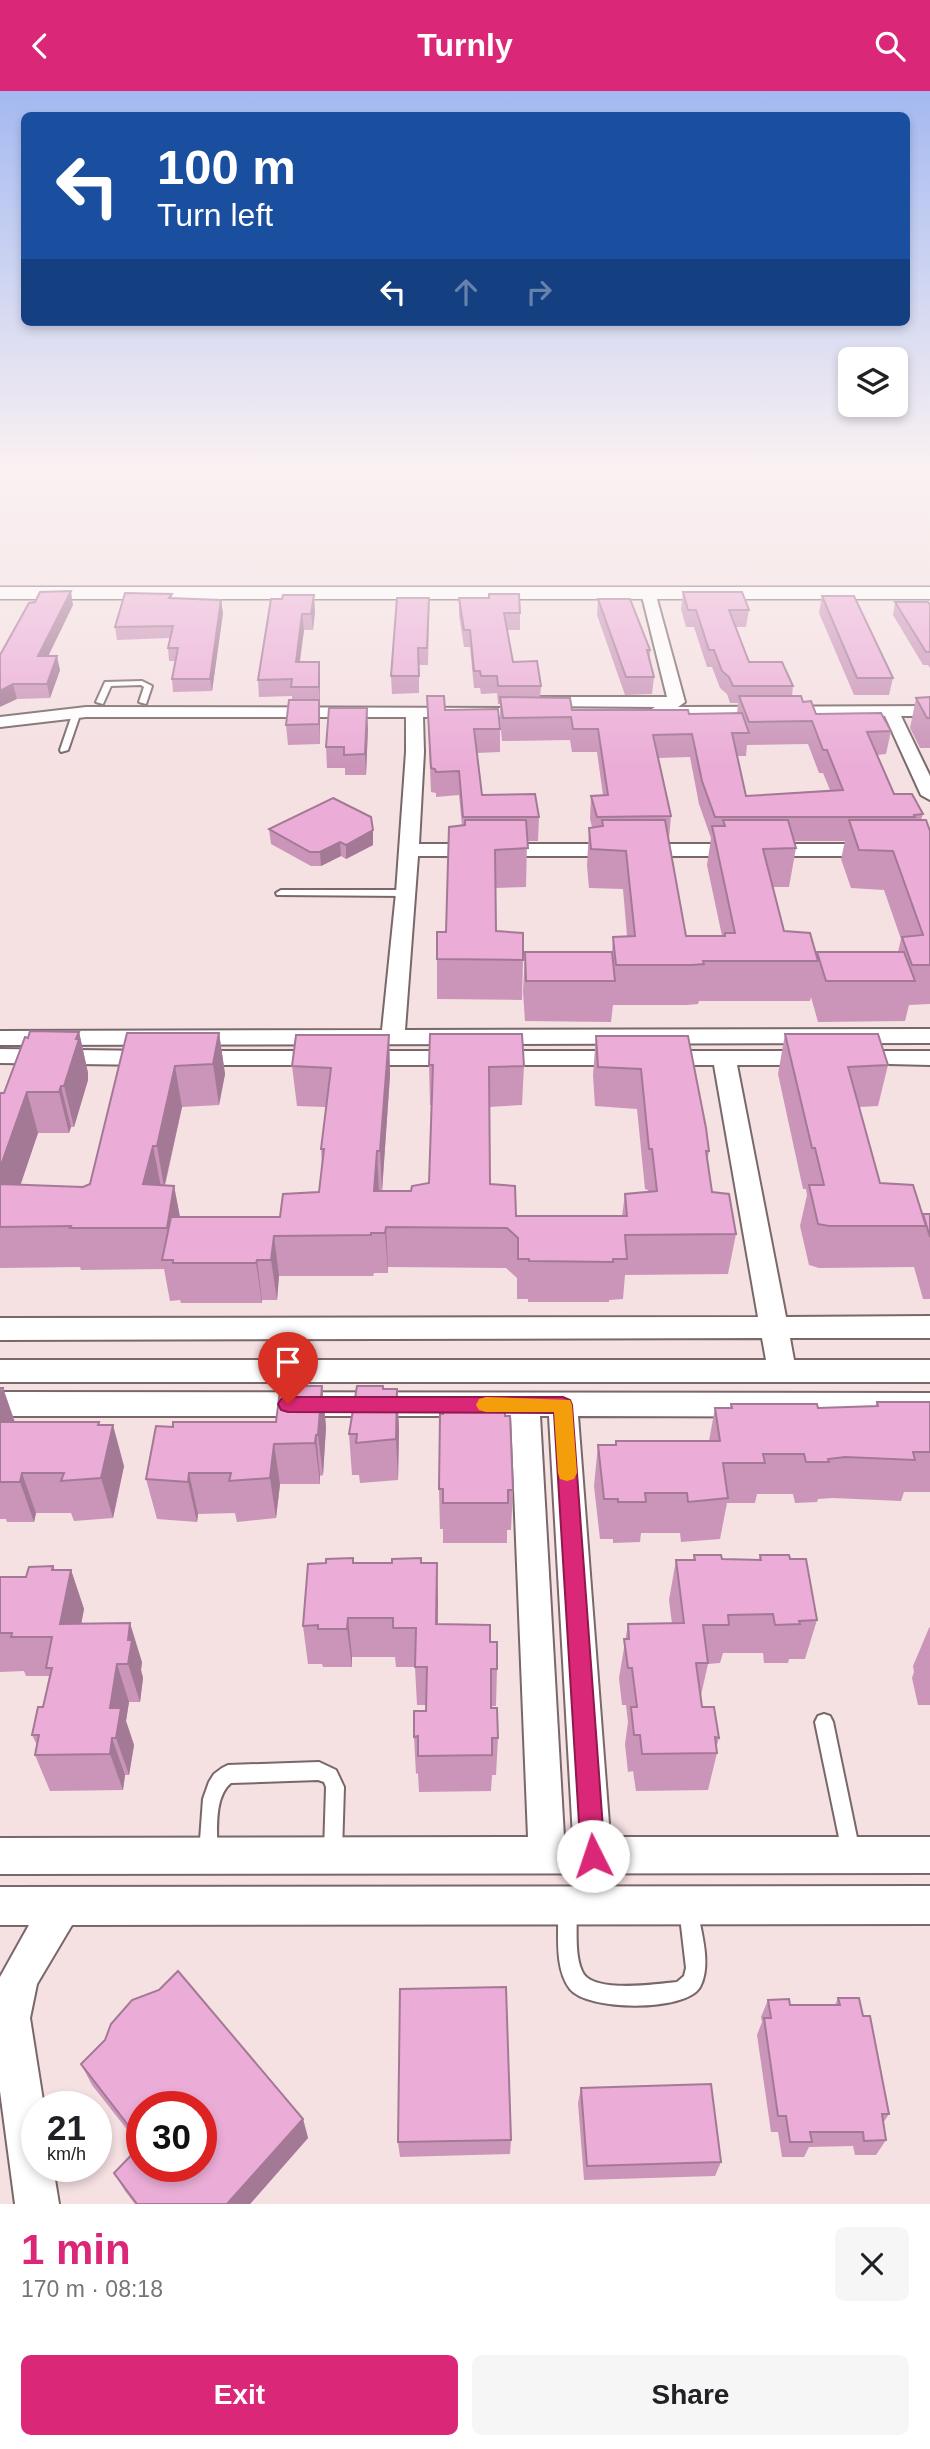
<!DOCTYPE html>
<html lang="en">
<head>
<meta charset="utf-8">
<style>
  :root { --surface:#fff; --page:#f6f6f6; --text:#202124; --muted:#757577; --accent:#db2777 }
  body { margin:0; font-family:Helvetica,sans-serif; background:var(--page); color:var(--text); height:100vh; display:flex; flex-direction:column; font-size:26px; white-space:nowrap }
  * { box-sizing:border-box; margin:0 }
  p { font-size:23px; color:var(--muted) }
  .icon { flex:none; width:38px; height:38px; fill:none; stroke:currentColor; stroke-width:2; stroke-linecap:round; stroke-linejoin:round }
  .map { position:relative; height:2113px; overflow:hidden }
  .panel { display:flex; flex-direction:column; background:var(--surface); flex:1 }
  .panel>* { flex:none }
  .guide { position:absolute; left:21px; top:21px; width:889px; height:214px; border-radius:10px; box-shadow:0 4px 10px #0003; background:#1a4fa0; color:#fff; overflow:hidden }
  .buttons { position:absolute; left:838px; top:256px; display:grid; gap:14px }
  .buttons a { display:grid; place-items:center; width:70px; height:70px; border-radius:10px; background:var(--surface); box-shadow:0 4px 10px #0003; font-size:35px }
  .speed { position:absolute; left:21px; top:2000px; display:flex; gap:14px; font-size:35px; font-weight:700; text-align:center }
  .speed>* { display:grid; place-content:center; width:91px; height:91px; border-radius:50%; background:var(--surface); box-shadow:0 4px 10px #0003; line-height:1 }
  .speed small { font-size:18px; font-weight:400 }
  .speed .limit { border:10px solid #d22; background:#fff; color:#111 }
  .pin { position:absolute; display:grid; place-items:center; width:60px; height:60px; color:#fff; margin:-72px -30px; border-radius:50% 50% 50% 0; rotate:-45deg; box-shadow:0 0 7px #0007 }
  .pin .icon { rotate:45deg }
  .me { position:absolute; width:77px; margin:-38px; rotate:356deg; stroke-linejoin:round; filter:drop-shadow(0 0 5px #0008) }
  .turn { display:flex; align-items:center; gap:24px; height:147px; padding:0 21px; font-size:32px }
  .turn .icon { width:91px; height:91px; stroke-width:2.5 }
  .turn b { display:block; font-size:49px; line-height:60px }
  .lanes { display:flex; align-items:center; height:66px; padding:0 21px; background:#0003; justify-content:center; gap:35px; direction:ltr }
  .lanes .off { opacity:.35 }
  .round { display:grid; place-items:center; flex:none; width:74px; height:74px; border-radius:10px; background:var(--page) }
  .overview { display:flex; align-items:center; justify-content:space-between; height:119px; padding:0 21px }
  h1 { font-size:42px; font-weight:700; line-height:52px; color:var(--accent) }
  .primary-button { display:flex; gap:14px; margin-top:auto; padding:14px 21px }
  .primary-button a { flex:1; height:80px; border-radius:10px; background:var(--accent); color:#fff; font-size:28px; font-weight:700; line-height:80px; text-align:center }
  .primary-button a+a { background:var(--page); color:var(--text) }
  header { display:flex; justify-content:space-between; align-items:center; height:91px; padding:0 21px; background:var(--accent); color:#fff; font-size:32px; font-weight:700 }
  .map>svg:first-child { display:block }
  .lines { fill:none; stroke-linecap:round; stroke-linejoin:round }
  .lane-casing { stroke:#796769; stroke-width:4 }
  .street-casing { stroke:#796769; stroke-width:4 }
  .secondary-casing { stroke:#796769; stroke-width:3 }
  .lane { fill:#fff; fill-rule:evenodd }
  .street { fill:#fff; fill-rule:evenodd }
  .secondary { fill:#fff; fill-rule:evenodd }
  .wall { fill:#ca95b9; fill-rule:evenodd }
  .shaded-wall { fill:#a47996 }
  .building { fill:#ebadd7; stroke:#a47996; stroke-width:2 }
  .route { fill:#db2777; stroke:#8e194d; stroke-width:2 }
  .slow { fill:#f59e0b }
</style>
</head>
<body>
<header><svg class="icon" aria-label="back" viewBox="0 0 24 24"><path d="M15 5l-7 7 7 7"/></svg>Turnly<svg class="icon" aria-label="search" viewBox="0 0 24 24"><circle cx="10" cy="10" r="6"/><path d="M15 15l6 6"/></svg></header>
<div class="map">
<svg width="930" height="2113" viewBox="0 0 930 2113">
  <rect width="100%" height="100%" fill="#f5e0e2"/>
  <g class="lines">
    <!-- lane casing -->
    <g class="lane-casing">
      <g id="lane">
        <path d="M142,590L152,595L146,613L139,611L144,596L141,594L111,595L103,613L96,611L105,591Z"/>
        <path d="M77,618L81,621L68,659L61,661L60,659L73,621Z"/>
        <path d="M281,799H406L411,802L406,805L277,804L276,802Z"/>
        <path d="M824,1623L830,1625L833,1631L860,1761L858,1768L851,1770L844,1768L842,1761L815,1631L818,1625Z"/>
        <path d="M319,1671L336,1679L344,1696L342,1761L340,1768L333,1770L326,1768L324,1761L326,1696L324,1691L318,1689L231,1692C213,1707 218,1741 217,1763L215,1770L208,1772L201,1770L199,1763L203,1708L209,1691L214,1683L222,1677L228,1674Z"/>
        <path d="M688,1808L695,1810L697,1817C701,1841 712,1874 700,1896C686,1921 587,1920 570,1898C554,1877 559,1843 558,1819L560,1812L567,1810L574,1812L576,1819C578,1838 574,1862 582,1880C591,1903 656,1893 677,1891L684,1885L686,1877L679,1817L681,1810Z"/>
      </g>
    </g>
    <!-- street casing -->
    <g class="street-casing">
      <g id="street">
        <path d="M648,497L655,501L685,611L678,616L930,615V625H901L930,685V709L921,704L885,625L655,626L647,621L655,616L533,615L531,611L533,607L539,606H667L641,501Z"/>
        <path d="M86,616L540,617L542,621L534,626H423L424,661L419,753H930V765H418L405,939L930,938V952L0,954V940L382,939L396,802L406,661V626H86L0,636V626Z"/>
        <path d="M0,958L153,960L161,962L164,967L161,972L153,974L0,972Z"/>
        <path d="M190,960H815L823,962L826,967L823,972L815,974H737L786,1226L930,1225V1247H790L794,1269H930V1291H0V1269H766L762,1247L0,1249V1227L758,1226L714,974H190L182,972L179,967L182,962Z"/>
        <path d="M855,960H930V974L847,972L844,967L847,962Z"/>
        <path d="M0,1301L930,1302V1326L578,1325L610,1746H930V1782L0,1783V1747L528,1746L511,1325H0ZM540,1325H549L573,1746H564Z"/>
        <path d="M930,1795V1833L72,1834L37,1893L30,1927L44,2016H37V2076H53L59,2113H15L0,2000V1886L29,1834H0V1796Z"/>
      </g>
    </g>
    <!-- secondary casing -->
    <g class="secondary-casing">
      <rect id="secondary" x="0" y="496" width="930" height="12"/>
    </g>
    <!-- lane -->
    <use href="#lane" class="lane"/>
    <!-- street -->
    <use href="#street" class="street"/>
    <!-- secondary -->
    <use href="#secondary" class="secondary"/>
  </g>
  <!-- wall -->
  <g class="wall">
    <path d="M683,501L749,519L746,536H736L749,571L793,595L792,605L803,611L816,623L891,640L886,663L877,664L894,703L923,723L921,729L930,740V913L909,914L905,930L818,931L811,906L810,910H699L698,913L687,914H613L611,931L525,930L523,901L525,861H612L613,846L627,845L623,798L589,797L587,775L589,737L592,736L590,728L591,705L603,704L597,661H572L570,649L502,650L500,628V613H498L497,602L481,603L480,597H474L470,556H464L459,524V507L520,522V539H507L513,571L541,595L540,607L572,619L689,623L737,622L738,612H730L727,603L720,597L712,576H707L694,536H686L681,518ZM808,653L819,682H823L830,699L746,705L737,665H746L747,654ZM690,666L699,713L711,747L707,774L722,845H686L669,748L671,725L658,667ZM794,750H845L841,768L851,797L884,799L901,848L898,861H817V865L784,840L773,796H789L796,757Z"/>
    <path d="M172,503V507L223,522L212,600L173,601L172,588L176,570H169L168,557L170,547L117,549L115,536Z"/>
    <path d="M822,505L893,587L889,604H854L819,522Z"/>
    <path d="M271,508L315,520L313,539H304L300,571L320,588V613H319L320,653L288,654L286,634L292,609V605L259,606L258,589Z"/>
    <path d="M598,508L650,559V568L654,586L652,603L625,604L597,524Z"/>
    <path d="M895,511L930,514V577L928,574H923L893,524Z"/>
    <path d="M73,514L48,565L60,579L50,607L17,608L0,564Z"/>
    <path d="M429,523L428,574H419V602L392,603L391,585Z"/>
    <path d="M427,605L445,619L500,638V661L476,662L482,704L539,726L538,750H527L526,796L496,797V840L523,869L522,909L437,908V868L446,841L462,735L459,704L436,706V702L431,701Z"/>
    <path d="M930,606V657H920L910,637L916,607Z"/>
    <path d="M368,637L366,684H345V677H327L326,656Z"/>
    <path d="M269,738L373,739V754L346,768L341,765L321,775H311L271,753Z"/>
    <path d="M79,941L88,982V989L74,1036H71L69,1042H38L20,1094L83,1096L90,1093L127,942H219L225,983L219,1014L182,1016L165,1095H174L180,1126H280L319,1101L322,1074L321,1058L326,1016L297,1015L292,975L389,944L390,984L382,1100H411L429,1092L431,1014H430L429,974L524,975L522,1014L489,1016L490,1093L516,1125H622L625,1103L648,1101V1099L645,1098L637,1018L595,1015L593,984L596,945H688L709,1060L707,1071L712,1101L736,1143L728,1183L625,1184L623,1208L609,1209V1211H528V1208H517V1187L506,1177L388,1176V1182H374L373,1185H279L277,1209H262V1212H181L180,1209L170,1210L164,1178L81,1179L80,1176L0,1177V1002H4Z"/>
    <path d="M785,943L888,974L878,1015L859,1016L880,1092L923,1124L930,1123V1208H923L914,1176L819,1177L809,1174L800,1135L807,1104L806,1098H803L778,983Z"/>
    <path d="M322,1295L326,1336L323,1384L320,1385V1393H280L276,1427L237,1431L235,1422L198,1423L197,1431L157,1428L146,1388L173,1336L276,1331L297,1299Z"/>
    <path d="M0,1297H3L15,1331L100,1334L124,1375L113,1427L74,1430L71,1422H36L34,1431H7L6,1428H0Z"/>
    <path d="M383,1298H397L399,1339L398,1389L360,1392L359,1384H352L349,1343Z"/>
    <path d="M877,1311H930V1401H904L901,1410L833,1407L818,1408L817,1411L795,1412L793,1403H757L755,1412H727L720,1448L681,1451L680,1442H641L640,1451L613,1452V1448H600L594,1395L598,1354H615L616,1350H709L715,1317H730L731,1313L818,1317L875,1315Z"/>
    <path d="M505,1325L513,1399L511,1439H507V1452H443V1438H440L439,1398Z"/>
    <path d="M694,1464L722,1468L759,1469L760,1464L790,1468L817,1529L805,1568H789L788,1572H764L763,1562H723L720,1572L708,1573L701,1604L702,1616L719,1647L716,1657L717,1662L708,1699L636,1700L633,1680L628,1681L625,1653L628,1631L626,1614H622L619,1587L628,1533H672L669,1509L676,1469H693Z"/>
    <path d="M353,1467L354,1472H437L438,1533L490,1551L497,1578L496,1615H491L498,1647L496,1684H492L491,1700L419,1701L418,1682L416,1683L414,1646L426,1620V1614H417L415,1576H396L395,1566H352V1576H323L322,1573H308L303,1535Z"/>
    <path d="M53,1475L54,1479H71L84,1518L81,1533L142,1571L141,1579L143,1587L140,1611H129L126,1630L134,1654L129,1684H125L123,1699L50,1700L35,1664L37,1654L32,1644L43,1616L49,1585H26L24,1580L0,1581V1486H26Z"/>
    <path d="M930,1536V1614H918L912,1587L914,1581L913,1575L929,1537Z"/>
    <path d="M838,1907L863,1925L889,2023L883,2032L886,2049L876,2064H855L853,2055L809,2056L804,2066H782L778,2041H771L757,1944L762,1931L761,1926L768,1909L790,1914H835Z"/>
    <path d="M81,1973L303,2028L308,2047L250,2113H135L125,2100L114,2082L140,2055L92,1994Z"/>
    <path d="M581,1997L721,2071L715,2085L584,2089L578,2012Z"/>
    <path d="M511,2049L510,2063L400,2066L398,2051Z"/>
  </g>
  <!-- shaded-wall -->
  <g class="shaded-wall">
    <path d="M71,500L73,514L41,580L38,565Z"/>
    <path d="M314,504L315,520L313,539L311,523Z"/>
    <path d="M221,509L223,522L212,600L210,588Z"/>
    <path d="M302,523L304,539L297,588L296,571Z"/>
    <path d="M57,565L60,579L50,607L47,593Z"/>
    <path d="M319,571L320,588V613L319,596Z"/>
    <path d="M13,593L17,608L0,616V600Z"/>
    <path d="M319,609L320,629V653L319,633Z"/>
    <path d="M367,617L368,637L366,684L365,663Z"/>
    <path d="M373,739V754L346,768V754Z"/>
    <path d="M340,751L341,765L321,775L320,761Z"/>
    <path d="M79,941L88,982V989L74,1036L64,995Z"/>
    <path d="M219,942L225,983L219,1014L213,973Z"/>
    <path d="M389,944L390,984L382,1100L380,1060Z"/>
    <path d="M175,975L182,1016L164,1096L157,1055Z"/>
    <path d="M61,995L71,1036L69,1042L59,1001Z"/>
    <path d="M27,1001L38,1042L7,1134L0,1111V1077Z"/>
    <path d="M153,1055L161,1096L143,1093Z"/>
    <path d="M377,1060L379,1100H374Z"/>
    <path d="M174,1095L182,1137L174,1172L167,1137Z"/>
    <path d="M386,1136L388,1176V1182L385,1142Z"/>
    <path d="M274,1145L279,1185L277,1209L271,1169Z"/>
    <path d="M257,1169L262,1209V1212L256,1172Z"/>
    <path d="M322,1295L326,1336L323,1384L318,1344Z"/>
    <path d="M3,1297L17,1338L0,1348V1309Z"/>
    <path d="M397,1298L399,1339L398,1389L396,1348Z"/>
    <path d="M99,1331L107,1361L113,1334L124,1375L113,1427L101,1387L98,1334Z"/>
    <path d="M316,1344L320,1385V1393L315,1352Z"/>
    <path d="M274,1353L280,1393L276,1427L270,1387Z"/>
    <path d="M22,1382L36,1422L34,1431L20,1391Z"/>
    <path d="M189,1382L198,1423L197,1431L188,1391Z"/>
    <path d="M437,1472L438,1511L437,1571L436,1533Z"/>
    <path d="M53,1475L65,1509L71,1479L84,1518L74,1572L60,1533L52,1479Z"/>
    <path d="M348,1527L352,1566V1576L347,1538Z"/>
    <path d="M130,1532L142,1571L141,1579L143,1587L140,1611L128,1573V1549Z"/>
    <path d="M117,1573L129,1611L126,1630L134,1654L129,1684L116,1647L110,1617Z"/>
    <path d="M112,1647L125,1684L123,1699L110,1663Z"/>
    <path d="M303,2028L308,2047L250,2113H227Z"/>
  </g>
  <!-- building -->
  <g class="building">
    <path d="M71,500L38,565H57L47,593H13L0,600V564L29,512L35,511L40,501Z"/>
    <path d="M683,501H742L749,519H729L749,571H782L793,595H733L729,586L722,580L714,559H709L696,519H688Z"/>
    <path d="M125,502L172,503L169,507L221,509L210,588H172L178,557H168L173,535L115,536Z"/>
    <path d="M489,503H519L520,522H504L513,571L537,570L541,595H498L497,585H481L480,580H474L470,539H464L459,507H489Z"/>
    <path d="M283,504H314L311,523H302L296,571H319V596H291L292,588L258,589L271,508H282Z"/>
    <path d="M822,505H854L893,587H857Z"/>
    <path d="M397,507H429L427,557H418L419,585H391Z"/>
    <path d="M598,508H630L650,559H647L654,586H626Z"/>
    <path d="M895,511H928L930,514V561H926Z"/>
    <path d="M427,605H444L445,619L498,618L500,638H474L482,704L535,703L539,726H463L459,680L436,681L435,678L431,677Z"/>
    <path d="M739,605H801L803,611L811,610L816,623L881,622L891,640L867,641L894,703H912L923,723L914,724L915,726H715L702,690L692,643L653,644L671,725L597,726L591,705L608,704L598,638H573L571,626L503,627L500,606L570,607L572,619H688L689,623L742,622L749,642H732L746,705L843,699L827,659H823L812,630L749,631Z"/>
    <path d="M930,606V627H927L916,607Z"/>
    <path d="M289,609H319V633L286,634Z"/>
    <path d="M329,617H367L365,663L344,664V656H326Z"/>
    <path d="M333,707L371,726L373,739L346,754L340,751L320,761H310L269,738Z"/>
    <path d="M465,729H526L528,757L495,759L496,840L523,842V869L437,868V841H446L449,736L465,734Z"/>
    <path d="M602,729H665L686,845H725V842H735L712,735H725L723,729H788L796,757L763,758L784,840L810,842L818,870H703L704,873L692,874H616L613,846L635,845L626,760L591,758L589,737L603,735Z"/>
    <path d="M849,729H926L930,740V874H912L902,846L923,844L893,760L859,759Z"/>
    <path d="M525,861H612L615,890H526Z"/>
    <path d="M817,861H904L915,890H826Z"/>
    <path d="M30,940L79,941L76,948H79L64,995H61L59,1001H27L0,1077V1002H4L25,946L28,947Z"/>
    <path d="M127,942H219L213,973L175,975L157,1055H153L143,1093L174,1095L167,1137H70L71,1135L0,1136V1093L83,1096L90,1093Z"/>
    <path d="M430,943H522L524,975L489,976L490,1093L515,1095L516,1125H627L625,1103L657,1100L652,1058H649L641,978L598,976L596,945H688L706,1037L709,1060H706L712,1101L729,1103L736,1143L625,1144L627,1168H613V1171L529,1170V1168H518V1147L507,1137L386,1136L385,1142H371V1144L274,1145L271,1169H257L256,1172H173V1169H162L171,1126H280L283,1103L319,1101L324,1058H321L331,977L292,975L296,944H389L380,1060H377L374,1100H411L412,1095L429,1092L433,974H429Z"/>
    <path d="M785,943H878L888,974L848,976L880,1092L913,1094L926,1135H829L818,1133L809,1094H824L815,1057H812Z"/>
    <path d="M923,1123H930V1146Z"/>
    <path d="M297,1295H322L318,1344H316L315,1352L274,1353L270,1387L229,1390L231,1382H189L188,1391L146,1388L156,1335L173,1336V1331H276L280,1299H297Z"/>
    <path d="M357,1295H383V1298H397L396,1348L356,1352L357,1343H349Z"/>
    <path d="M0,1297H3L0,1309Z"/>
    <path d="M505,1311V1325H510L513,1399H508V1412H443V1398H439L440,1323H443V1312Z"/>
    <path d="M877,1311H930V1361H913L915,1369L845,1366L828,1368L829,1371H806L804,1363H763L765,1372H723L728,1407L688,1411L687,1402H645L646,1411H618V1408H604L598,1354H616V1350H720L715,1317H732L731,1313H817L818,1317L878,1315Z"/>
    <path d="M0,1331H99L98,1334H113L101,1387L61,1390L64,1382H22L20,1391H0Z"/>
    <path d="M694,1464H721L722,1468L761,1469L760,1464H789L790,1468H806L817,1529L799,1530L800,1533L775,1534L773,1523L728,1524L729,1534H703L708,1572H696L702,1616H714L719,1647L715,1646L717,1662L642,1663L640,1644H634L631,1616H637L632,1577H628L624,1548H629L628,1533L684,1532L676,1469H695Z"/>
    <path d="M353,1467V1472H392V1468L421,1467V1472H437L436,1533L490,1534V1551H497V1578H491V1617H497L498,1647H492V1664L418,1665V1645L414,1646V1620H426L427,1576H415L416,1537H393V1527H348L347,1538H318V1534L303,1535L308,1473L326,1472V1468Z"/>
    <path d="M53,1475L52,1479H71L60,1533L130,1532L128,1549H132L128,1573H117L110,1617H121L116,1647H112L110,1663L35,1664L39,1644H32L38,1616H43L52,1577H46L52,1546H11L12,1542H0V1486H26L29,1476Z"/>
    <path d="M178,1880L303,2028L227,2113H137L114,2082L142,2053V2076H201V2016H142V2052L81,1973L105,1949L111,1933L132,1909L159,1899Z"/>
    <path d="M506,1896L511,2049L398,2051L400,1898Z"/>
    <path d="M838,1907H859L863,1925H870L889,2023H882L886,2049L864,2050L863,2041H810L812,2051H790L786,2025H778L764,1927H771L768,1909L789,1908L790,1914H840Z"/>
    <path d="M711,1993L721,2071L587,2075L581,1997Z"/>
  </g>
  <!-- sky -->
  <linearGradient id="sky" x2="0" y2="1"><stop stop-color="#a4b9f1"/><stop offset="0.56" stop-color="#faf1f2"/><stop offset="1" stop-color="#faf1f2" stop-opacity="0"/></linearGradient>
  <rect width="930" height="674" fill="url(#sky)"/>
  <!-- route -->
  <path class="route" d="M288,1306H563L570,1309L572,1314L605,1765L601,1773L593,1777L584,1773L581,1765L554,1322L288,1321L281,1319L278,1313L281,1308Z"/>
  <!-- slow -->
  <path class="slow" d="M486,1306L570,1309L572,1314L577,1382L574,1388L567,1390L560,1388L558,1382L554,1321H486L479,1319L476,1314L479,1308Z"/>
</svg>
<div class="buttons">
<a><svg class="icon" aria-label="layers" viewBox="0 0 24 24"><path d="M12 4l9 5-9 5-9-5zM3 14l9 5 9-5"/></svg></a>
</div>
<div class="speed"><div>21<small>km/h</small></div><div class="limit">30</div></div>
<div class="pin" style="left:288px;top:1313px;background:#d93025"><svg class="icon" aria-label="arrive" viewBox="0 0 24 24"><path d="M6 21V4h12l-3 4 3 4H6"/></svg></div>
<svg class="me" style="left:593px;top:1765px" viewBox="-20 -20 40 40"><circle r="19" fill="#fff"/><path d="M0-13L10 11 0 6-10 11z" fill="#db2777"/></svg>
<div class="guide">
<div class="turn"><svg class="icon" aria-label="left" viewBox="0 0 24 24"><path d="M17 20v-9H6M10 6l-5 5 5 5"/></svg><div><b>100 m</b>Turn left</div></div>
<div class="lanes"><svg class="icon" aria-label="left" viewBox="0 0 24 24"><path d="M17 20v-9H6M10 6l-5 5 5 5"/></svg><svg class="icon off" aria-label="ahead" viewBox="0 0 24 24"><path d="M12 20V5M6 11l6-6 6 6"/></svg><svg class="icon off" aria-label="right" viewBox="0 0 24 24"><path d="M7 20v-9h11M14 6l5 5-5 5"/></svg></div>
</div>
</div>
<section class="panel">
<div class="overview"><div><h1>1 min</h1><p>170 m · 08:18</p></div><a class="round"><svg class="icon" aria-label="close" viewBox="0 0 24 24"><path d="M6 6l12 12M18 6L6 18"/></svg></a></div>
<div class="primary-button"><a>Exit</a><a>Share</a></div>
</section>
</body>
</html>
